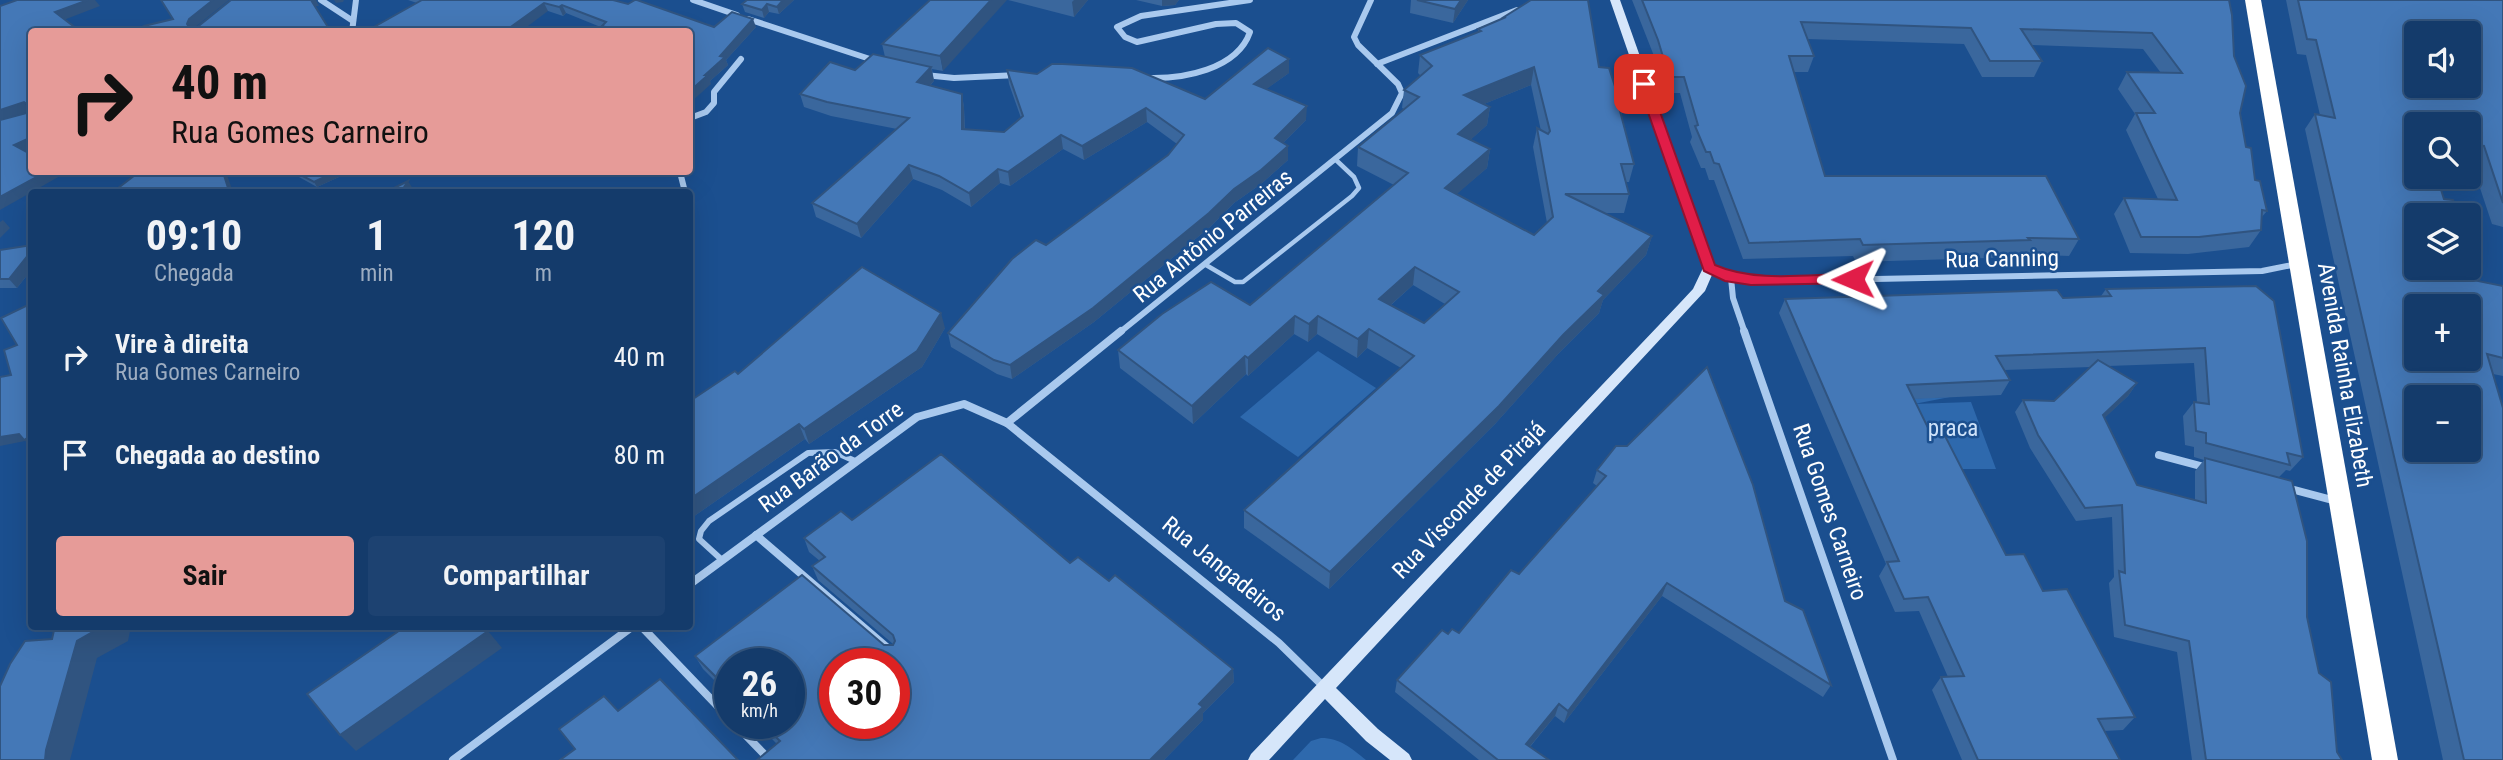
<!DOCTYPE html>
<html lang="pt">
<head>
<meta charset="utf-8">
<style>
  :root { --surface:#143b6b; --page:#1d4271; --text:#f1f3f6; --muted:#9dadc1; --line:#33557e; --accent:#e69b98 }
  body { margin:0; font-family:"Roboto Condensed",sans-serif; background:var(--page); color:var(--text); height:100vh; display:flex; flex-direction:column; font-size:26px; white-space:nowrap }
  * { box-sizing:border-box; margin:0 }
  p { font-size:23px; color:var(--muted) }
  .icon { flex:none; width:38px; height:38px; fill:none; stroke:currentColor; stroke-width:2; stroke-linecap:round; stroke-linejoin:round }
  .map { position:relative; flex:1; overflow:hidden }
  .sheet { position:absolute; left:28px; top:189px; width:665px; height:441px; display:flex; flex-direction:column; background:var(--surface); border-radius:7px; box-shadow:0 7px 28px #0002,0 0 0 2px var(--line) }
  .sheet>* { flex:none }
  .banner { position:absolute; left:28px; top:28px; width:665px; height:147px; border-radius:7px; box-shadow:0 7px 28px #0002,0 0 0 2px var(--line); background:#e69b98; color:#111; overflow:hidden }
  .tools { position:absolute; left:2404px; top:21px; display:grid; gap:14px }
  .tools a { display:grid; place-items:center; width:77px; height:77px; border-radius:7px; background:var(--surface); box-shadow:0 7px 28px #0002,0 0 0 2px var(--line); font-size:35px }
  .speed { position:absolute; left:714px; top:648px; display:flex; gap:14px; font-size:35px; font-weight:700; text-align:center }
  .speed>* { display:grid; place-content:center; width:91px; height:91px; border-radius:50%; background:var(--surface); box-shadow:0 7px 28px #0002,0 0 0 2px var(--line); line-height:1 }
  .speed small { font-size:18px; font-weight:400 }
  .speed .limit { border:10px solid #d22; background:#fff; color:#111 }
  .pin { position:absolute; display:grid; place-items:center; width:60px; height:60px; color:#fff; margin:-30px; border-radius:14px; box-shadow:0 4px 10px #0006 }
  .me { position:absolute; width:77px; margin:-38px; rotate:269deg; stroke-linejoin:round; filter:drop-shadow(0 0 5px #0008) }
  .turn { display:flex; align-items:center; gap:24px; height:147px; padding:0 28px; font-size:32px }
  .turn .icon { width:91px; height:91px; stroke-width:2.5 }
  .turn b { display:block; font-size:49px; line-height:60px }
  .eta { display:flex; justify-content:space-evenly; align-items:center; height:119px; text-align:center }
  .eta b { font-size:42px; font-weight:700; line-height:49px }
  .button { display:flex; gap:14px; margin-top:auto; padding:14px 28px }
  .button a { flex:1; height:80px; border-radius:7px; background:var(--accent); color:#111; font-size:28px; font-weight:700; line-height:80px; text-align:center }
  .button a+a { background:var(--page); color:var(--text) }
  ul { padding:0; list-style:none }
  li { display:flex; align-items:center; gap:21px; height:98px; padding:0 28px }
  li div { flex:1 }
  li b { display:block; font-size:26px }
  li em { font-style:normal }
  .map>svg:first-child { display:block }
  .green { fill:#2e69ad }
  .lines { fill:none; stroke-linecap:round; stroke-linejoin:round }
  .lane-far1 { stroke:#a9c9ee; stroke-width:4.5 }
  .lane { stroke:#a9c9ee; stroke-width:6 }
  .street-far1 { stroke:#a9c9ee; stroke-width:6 }
  .street { stroke:#a9c9ee; stroke-width:8 }
  .secondary { fill:#d6e6fa; fill-rule:evenodd }
  .highway { fill:#fff; fill-rule:evenodd }
  .wall { fill:#3a679d; fill-rule:evenodd }
  .shaded-wall { fill:#305480 }
  .building { fill:#4478b7; stroke:#305480; stroke-width:2; fill-rule:evenodd }
  .route { fill:#e11d48; stroke:#92132f; stroke-width:2 }
  .labels { text-anchor:middle; dominant-baseline:central; stroke-width:5; stroke-linejoin:round; paint-order:stroke }
  .street-label { font-size:23px; fill:#fff; stroke:#1b4f8f }
  .park-label { font-size:23px; fill:#cfe3fa; stroke:#1b4f8f }
</style>
</head>
<body>
<div class="map">
<svg width="2503" height="760" viewBox="0 0 2503 760">
  <rect width="100%" height="100%" fill="#1b4f8f"/>
  <!-- green -->
  <g class="green">
    <path d="M1318,351L1376,388L1298,457L1240,417Z"/>
    <path d="M1950,397L1914,404L1971,402L1996,469H1959L1899,399Z"/>
    <path d="M1321,738C1340,738 1351,748 1366,760H1293L1311,741Z"/>
  </g>
  <g class="lines">
    <!-- lane-far1 -->
    <path class="lane-far1" d="M1206,265L1235,282H1243L1352,196L1359,188L1354,177L1336,160"/>
    <!-- lane -->
    <path class="lane" d="M722,560L699,539L701,531L709,521L808,453L835,452L855,461"/>
    <!-- street-far1 -->
    <g class="street-far1">
      <path d="M321,0L353,21"/>
      <path d="M693,0L737,15"/>
      <path d="M748,19L876,61"/>
      <path d="M352,32L356,0"/>
      <path d="M1377,64L1517,10"/>
      <path d="M925,75L954,78L1018,75"/>
      <path d="M1148,78C1182,79 1237,70 1250,32L1236,23L1216,24L1137,42L1125,37L1117,27L1141,16L1250,0"/>
      <path d="M690,118L706,112L714,103V92L741,59"/>
      <path d="M680,172L685,192"/>
      <path d="M1709,268L1731,278L1772,281L2262,271L2297,264"/>
      <path d="M1731,278L1733,298L1745,333"/>
      <path d="M1119,333L1392,113L1402,93L1398,84L1358,45L1354,37L1371,0"/>
    </g>
    <!-- street -->
    <g class="street">
      <path d="M1744,331L1893,760"/>
      <path d="M1007,423L1121,331"/>
      <path d="M2159,455L2208,468"/>
      <path d="M2287,488L2336,501"/>
      <path d="M756,535L890,650"/>
      <path d="M690,584L917,417L964,404L1007,423L1279,643L1324,687"/>
      <path d="M641,626L730,719"/>
      <path d="M734,723L765,755"/>
      <path d="M453,760L633,626"/>
    </g>
    <!-- secondary -->
    <path class="secondary" d="M1610,0H1620L1715,268L1705,291L1336,688L1378,729L1409,754L1412,760H1390L1366,741L1325,699L1269,760H1248L1251,754L1679,304L1693,289L1703,268Z"/>
    <!-- highway -->
    <path class="highway" d="M2245,0H2261L2398,760H2372Z"/>
  </g>
  <!-- wall -->
  <g class="wall">
    <path d="M408,0H613L714,27H756L726,60L728,65L710,81L711,84L690,32H605L603,28L566,13L563,16L548,11L417,3Z"/>
    <path d="M747,0H794L779,14L769,12L764,18L745,12L742,4Z"/>
    <path d="M930,0L943,71L932,69L934,81L930,86L962,94L964,108L965,129L1004,132L1021,118L1009,84L1007,70L1205,99L1289,73L1266,89L1306,120L1283,143L1288,160L1261,184L1234,203L1210,227L1094,322L1012,379L997,374L951,347L948,333L1046,245L1168,155L1177,144L1147,122L1084,160L1063,149L1010,186L1000,183L971,207L942,190L913,179L861,238L816,217L812,203L897,129L831,116L804,107L800,94L885,57L882,44Z"/>
    <path d="M1008,0H1088L1074,17Z"/>
    <path d="M1136,0H1179L1175,5L1162,6Z"/>
    <path d="M1411,0H1468L1453,23L1410,13Z"/>
    <path d="M1632,0H2229L2240,113L2246,147L2255,180L2267,211L2261,218V230L2249,247L2188,254L2130,253L2114,214L2124,198L2158,199L2126,130L2135,114L2118,89L2127,72L2161,73L2143,49L2032,45L2042,61L2034,77H1982L1964,44L1807,39L1814,56L1808,72H1794L1825,176L2079,239L2069,256L2022,254L2021,257L1856,262L1853,256L1743,259L1714,180H1709L1705,168H1701L1690,142L1692,137L1680,93H1665L1654,56Z"/>
    <path d="M2286,0H2503V227L2492,224L2471,161H2469V124H2417V215L2468,279L2503,286V376L2493,374L2503,760H2443L2305,129L2315,114L2320,115L2306,55L2297,54Z"/>
    <path d="M1504,17L1599,67L1623,111L1621,117L1634,164L1629,182H1626L1629,194L1624,213H1603L1652,236L1646,255L1603,300L1599,313L1559,353L1495,424L1329,589L1244,528V510L1401,368L1367,348L1357,358L1317,334L1308,342L1294,334L1248,376L1246,374L1193,424L1120,368L1118,350L1250,305L1394,185L1357,166L1358,147L1404,109L1402,108L1404,90L1421,76L1418,73L1420,55L1478,32V29L1503,18ZM1531,85L1541,131L1537,128L1533,147L1547,223L1534,235L1456,194L1487,168L1490,149L1470,140L1487,125L1490,107L1484,104ZM1413,285L1445,304L1424,323L1391,305Z"/>
    <path d="M290,172H336L339,177L317,187Z"/>
    <path d="M32,245V269L17,288H0V250Z"/>
    <path d="M2106,289L2274,301L2303,457L2290,471L2286,470L2279,477L2319,673L2337,752L2342,760H2192L2177,652L2114,637L2109,583L2114,577L2112,517L2076,521L2030,448L2015,412L2023,400L2054,401L2091,367L2004,370L2010,380L2001,395L1913,399L1930,432L2006,555L2043,591L2135,717L2123,730L2104,731L2120,760H1962L1932,690L1941,677H1948L1919,611L1895,612L1879,576L1886,564L1779,313L1785,299L2063,298L2101,296ZM2194,363L2197,402H2194L2183,416L2185,445L2194,447V457L2204,460L2195,471V500L2137,485L2104,418L2128,396L2137,383L2108,366Z"/>
    <path d="M945,328L922,367L809,444L805,439L690,519V401L738,374Z"/>
    <path d="M1597,470L1785,601L1831,685L1823,697L1662,596L1564,723L1555,716L1530,747L1549,760H1479L1395,692L1397,680L1448,634L1459,633L1519,574L1597,486L1593,483Z"/>
    <path d="M852,520L1070,563L1109,581L1233,669L1234,682L1203,713V720L1164,760H757L777,744L756,723H789L730,663V696L703,669L695,656L893,644L818,580L812,566L820,561L809,552L804,538Z"/>
  </g>
  <!-- shaded-wall -->
  <g class="shaded-wall">
    <path d="M88,0H95L100,6L61,21L55,12Z"/>
    <path d="M213,0H229L194,28L193,32L187,24L189,19Z"/>
    <path d="M310,0H316L319,6H314Z"/>
    <path d="M334,0H344L343,2L336,3Z"/>
    <path d="M783,0H794L779,14L777,7Z"/>
    <path d="M991,0H1007L943,71L940,56Z"/>
    <path d="M1074,0H1088L1074,17L1072,2Z"/>
    <path d="M1162,0H1179L1175,5L1162,6Z"/>
    <path d="M1461,0H1468L1453,23L1455,9Z"/>
    <path d="M544,3L548,11L520,32H504Z"/>
    <path d="M767,4L769,12L764,18L762,10Z"/>
    <path d="M562,5L566,13L563,16L559,7Z"/>
    <path d="M753,19L756,27L726,60L728,65L710,81L711,84L690,103V91Z"/>
    <path d="M1289,59V73L1254,98V84Z"/>
    <path d="M931,67L934,81L920,96L917,82Z"/>
    <path d="M1534,67L1531,85L1462,113L1464,95Z"/>
    <path d="M962,94L964,108L965,143L962,129Z"/>
    <path d="M24,102L30,111L0,121V110Z"/>
    <path d="M1307,106L1306,120L1274,152L1275,138Z"/>
    <path d="M1490,107L1487,125L1456,153L1458,134Z"/>
    <path d="M1146,108L1147,122L1084,160L1082,146Z"/>
    <path d="M1061,135L1063,149L1010,186L1008,172Z"/>
    <path d="M32,137V149L22,153L14,145Z"/>
    <path d="M1288,146V160L1261,184L1234,203L1210,227L1094,322L1012,379L1010,365Z"/>
    <path d="M1490,149L1487,168L1442,207L1445,188Z"/>
    <path d="M909,165L913,179L861,238L857,224Z"/>
    <path d="M998,169L1000,183L971,207L969,193Z"/>
    <path d="M46,172H56L60,176L0,210V197Z"/>
    <path d="M223,172H226L233,192L229,191Z"/>
    <path d="M336,172L339,177L317,187L314,182Z"/>
    <path d="M408,181L413,189L411,192H401Z"/>
    <path d="M3,220L10,228L0,238V222Z"/>
    <path d="M1652,236L1646,255L1603,300L1599,313L1559,353L1495,424L1329,589L1330,572Z"/>
    <path d="M29,254L32,257V269L17,288L9,279Z"/>
    <path d="M1415,267L1413,285L1377,317L1379,299Z"/>
    <path d="M941,313L945,328L922,367L809,444L804,429Z"/>
    <path d="M1295,316L1294,334L1248,376V358Z"/>
    <path d="M1318,316L1317,334L1308,342L1309,324Z"/>
    <path d="M1369,329L1367,348L1357,358L1358,339Z"/>
    <path d="M1245,356L1246,374L1193,424L1192,406Z"/>
    <path d="M2137,383L2128,396L2094,428L2103,415Z"/>
    <path d="M799,424L805,439L690,519V499Z"/>
    <path d="M19,434L32,435V446L25,441L0,446V437Z"/>
    <path d="M1667,583L1662,596L1564,723L1568,711Z"/>
    <path d="M103,626H131L128,641L97,658L70,760H45L46,750L77,641Z"/>
    <path d="M577,626H587L581,631Z"/>
    <path d="M488,631L502,648L356,751L340,735Z"/>
    <path d="M1233,669L1234,682L1203,713V720L1164,760H1150L1199,704Z"/>
    <path d="M1559,704L1555,716L1522,756L1526,744Z"/>
  </g>
  <!-- building -->
  <g class="building">
    <path d="M17,0H88L55,12L81,32H32V137L14,145L32,155V172H46L0,197V120L27,113L31,107L24,102L0,110V6Z"/>
    <path d="M161,0H213L189,19L187,24L190,29L196,28L231,0H311L331,32H133L144,26L173,19Z"/>
    <path d="M422,0H613L628,4L635,0H637L714,27L732,12L753,19L720,56L725,57L705,75H708L690,91V32H622L602,26L606,22L562,5L559,7L544,3L504,32H365Z"/>
    <path d="M747,0H783L777,7L767,4L762,10L742,4Z"/>
    <path d="M930,0H991L940,56L882,44Z"/>
    <path d="M1417,0H1461L1455,9Z"/>
    <path d="M1531,0H1588L1599,67L1609,68L1623,111H1620L1634,164H1621L1629,194H1565L1652,236L1598,291L1604,295L1563,335L1499,406L1330,572L1244,510L1414,356L1369,329L1358,339L1318,316L1309,324L1295,316L1248,358L1245,356L1192,406L1118,350L1162,314L1211,282L1250,305L1408,173L1358,147L1419,97L1404,90L1432,66L1420,55L1481,31L1478,29L1506,17H1504ZM1534,67L1550,131L1548,134L1537,128L1553,217L1534,235L1445,188L1490,149L1458,134L1490,107L1464,95ZM1415,267L1459,292L1424,323L1379,299Z"/>
    <path d="M1642,0H2229L2232,15L2234,56L2246,86L2240,113L2246,147L2251,148L2255,180L2260,181L2267,211L2262,210L2261,230L2199,237H2141L2124,198L2177,200L2136,113H2155L2127,72L2182,73L2152,33L2021,29L2042,61H1990L1971,28L1801,22L1814,56H1789L1825,176H2046L2079,239L2028,238L2030,240L1863,245L1860,239L1749,243L1719,164L1714,163L1710,152H1706L1695,126L1698,125L1684,77H1669L1658,40Z"/>
    <path d="M2298,0H2503V203L2484,146L2469,144V124H2417V177H2437L2444,199L2453,200L2458,215H2417V268H2465L2468,279L2503,286V358L2487,354L2503,408V760H2464L2315,114L2335,118L2316,40L2307,39ZM2417,33H2469V86H2417ZM2417,306H2469V359H2417ZM2417,397H2469V450H2417Z"/>
    <path d="M1268,48L1289,59L1254,84L1307,106L1275,138L1288,146L1261,170L1234,189L1209,213L1093,308L1010,365L994,360L948,333L1012,259L1036,240L1046,245L1168,155L1184,135L1146,108L1082,146L1061,135L1008,172L998,169L969,193L939,176L909,165L857,224L812,203L909,118L827,102L800,94L830,62L855,70L873,54L931,67L917,82L962,94V129L1004,132L1023,116L1007,70L1037,74L1052,64H1063L1132,68L1205,99Z"/>
    <path d="M139,172H223L229,191L243,192H113Z"/>
    <path d="M295,172H335L314,182Z"/>
    <path d="M408,181L401,192H386Z"/>
    <path d="M520,189L542,192H516Z"/>
    <path d="M32,245V255L29,254L9,279H0V250Z"/>
    <path d="M862,267L941,313L917,351L804,429L799,424L690,499V401L735,371L738,374Z"/>
    <path d="M2256,286L2274,301L2303,457L2287,453L2290,465L2206,443V433L2196,431L2194,402L2209,404L2205,348L1996,356L2010,380L1907,385L1930,432L1942,430L2006,555L2024,554L2043,591L2067,589L2135,717L2098,719L2120,760H1978L1941,677L1964,676L1928,597L1904,599L1887,562L1899,561L1785,299L2057,290L2063,298L2111,296L2106,289Z"/>
    <path d="M32,303V435L24,440L19,434L0,437V377L11,375L4,350L17,345L1,318Z"/>
    <path d="M2098,360L2137,383L2103,415L2137,485L2206,503L2205,458L2292,481L2307,541V617L2319,673L2331,682L2337,752L2342,760H2206L2189,641L2125,625L2119,571L2125,573L2122,505L2085,508L2038,435L2023,400L2054,401Z"/>
    <path d="M1707,367L1753,485L1785,601L1803,610L1831,685L1667,583L1568,711L1559,704L1526,744L1549,760H1498L1397,680L1442,630L1448,634L1452,629L1459,633L1511,570L1519,574L1606,476L1597,470L1616,446H1627Z"/>
    <path d="M941,454L1070,563L1078,557L1109,581L1115,575L1233,669L1199,704L1203,707L1150,760H757L780,741L761,723H789V663H730V691L695,656L802,575L884,645H893L895,641L893,635L812,566L825,557L804,538L841,511L852,520ZM835,663H894V723H835Z"/>
    <path d="M55,626H103L77,641L46,750L45,760H0V686L10,664L25,641L52,639Z"/>
    <path d="M406,626H484L488,631L340,735L307,694Z"/>
    <path d="M660,679L738,760H560L575,749L559,729L604,696L618,711Z"/>
  </g>
  <!-- route -->
  <path class="route" d="M1644,80L1650,84L1715,265C1756,283 1809,274 1853,274L1861,279L1859,283L1751,285L1725,281L1704,271L1638,84Z"/>
  <g class="labels">
    <!-- street labels -->
    <g class="street-label">
      <text transform="translate(1213 236) rotate(-39)">Rua Antônio Parreiras</text>
      <text transform="translate(2002 259) rotate(-1)">Rua Canning</text>
      <text transform="translate(2345 375) rotate(80)">Avenida Rainha Elizabeth</text>
      <text transform="translate(831 457) rotate(-36)">Rua Barão da Torre</text>
      <text transform="translate(1469 500) rotate(-46)">Rua Visconde de Pirajá</text>
      <text transform="translate(1830 512) rotate(71)">Rua Gomes Carneiro</text>
      <text transform="translate(1224 569) rotate(39)">Rua Jangadeiros</text>
    </g>
    <!-- park labels -->
    <g class="park-label">
      <text x="1953" y="428">praca</text>
    </g>
  </g>
</svg>
<div class="tools">
<a><svg class="icon" aria-label="sound" viewBox="0 0 24 24"><path d="M4 9h4l5-4v14l-5-4H4zM17 9q2 3 0 6"/></svg></a>
<a><svg class="icon" aria-label="search" viewBox="0 0 24 24"><circle cx="10" cy="10" r="6"/><path d="M15 15l6 6"/></svg></a>
<a><svg class="icon" aria-label="layers" viewBox="0 0 24 24"><path d="M12 4l9 5-9 5-9-5zM3 14l9 5 9-5"/></svg></a>
<a>+</a>
<a>−</a>
</div>
<div class="speed"><div>26<small>km/h</small></div><div class="limit">30</div></div>
<div class="pin" style="left:1644px;top:84px;background:#d93025"><svg class="icon" aria-label="arrive" viewBox="0 0 24 24"><path d="M6 21V4h12l-3 4 3 4H6"/></svg></div>
<svg class="me" style="left:1853px;top:279px" viewBox="-20 -20 40 40"><path d="M0-17L14 15 0 8-14 15z" fill="#e11d48" stroke="#fff" stroke-width="4"/></svg>
<div class="banner">
<div class="turn"><svg class="icon" aria-label="right" viewBox="0 0 24 24"><path d="M7 20v-9h11M14 6l5 5-5 5"/></svg><div><b>40 m</b>Rua Gomes Carneiro</div></div>
</div>
<section class="sheet">
<div class="eta">
<div><b>09:10</b><p>Chegada</p></div>
<div><b>1</b><p>min</p></div>
<div><b>120</b><p>m</p></div>
</div>
<ul>
<li><svg class="icon" aria-label="right" viewBox="0 0 24 24"><path d="M7 20v-9h11M14 6l5 5-5 5"/></svg><div><b>Vire à direita</b><p>Rua Gomes Carneiro</p></div><em>40 m</em></li>
<li><svg class="icon" aria-label="arrive" viewBox="0 0 24 24"><path d="M6 21V4h12l-3 4 3 4H6"/></svg><div><b>Chegada ao destino</b></div><em>80 m</em></li>
</ul>
<div class="button"><a>Sair</a><a>Compartilhar</a></div>
</section>
</div>
</body>
</html>
